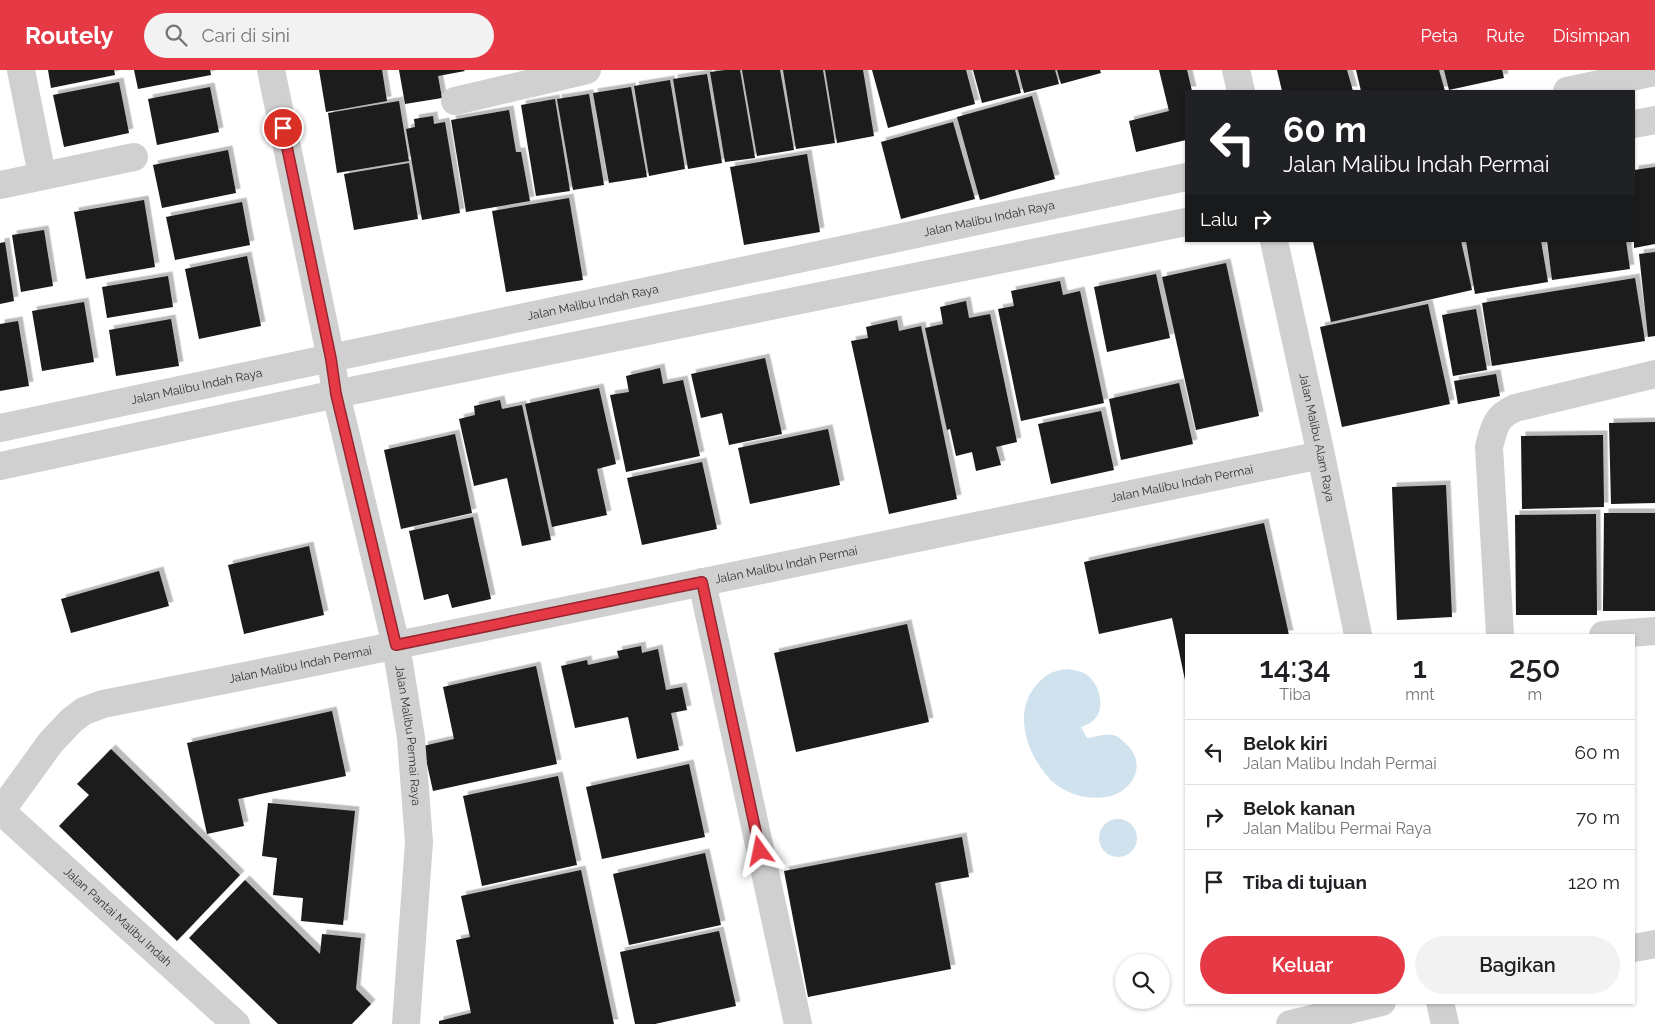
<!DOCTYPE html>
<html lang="id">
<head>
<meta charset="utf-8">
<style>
  :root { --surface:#fff; --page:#f2f2f2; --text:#202124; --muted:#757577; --line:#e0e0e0; --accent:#e63946 }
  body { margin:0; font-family:Raleway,sans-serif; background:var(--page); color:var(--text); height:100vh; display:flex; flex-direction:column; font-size:19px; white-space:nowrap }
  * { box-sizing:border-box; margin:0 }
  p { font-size:16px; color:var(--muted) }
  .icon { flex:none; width:28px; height:28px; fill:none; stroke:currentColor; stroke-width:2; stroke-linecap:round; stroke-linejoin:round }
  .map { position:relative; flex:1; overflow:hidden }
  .side { position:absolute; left:1185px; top:564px; width:450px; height:370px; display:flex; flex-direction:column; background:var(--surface); border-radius:0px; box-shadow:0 1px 4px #0004 }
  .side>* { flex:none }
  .top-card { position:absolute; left:1185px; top:20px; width:450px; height:152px; border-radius:0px; box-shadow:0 1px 4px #0004; background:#202124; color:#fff; overflow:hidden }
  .tools { position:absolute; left:1115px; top:884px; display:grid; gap:10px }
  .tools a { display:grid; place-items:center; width:55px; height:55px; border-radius:50%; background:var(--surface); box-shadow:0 1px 4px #0004; font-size:25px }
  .pin { position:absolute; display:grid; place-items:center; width:42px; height:42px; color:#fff; margin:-21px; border:2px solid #fff; border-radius:50%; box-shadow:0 1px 5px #0007 }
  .me { position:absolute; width:55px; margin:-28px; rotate:348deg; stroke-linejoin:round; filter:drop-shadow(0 0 4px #0008) }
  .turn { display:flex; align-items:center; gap:18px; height:105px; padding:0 15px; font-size:22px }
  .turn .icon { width:65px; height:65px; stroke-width:2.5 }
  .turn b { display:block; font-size:35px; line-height:42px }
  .then { display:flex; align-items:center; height:48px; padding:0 15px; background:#0003; gap:10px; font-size:19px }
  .eta { display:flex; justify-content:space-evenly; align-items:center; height:85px; text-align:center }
  .eta b { font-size:30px; font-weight:600; line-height:35px }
  .cta { display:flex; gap:10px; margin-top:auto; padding:10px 15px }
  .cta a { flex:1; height:58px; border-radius:30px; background:var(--accent); color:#fff; font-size:20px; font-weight:600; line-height:58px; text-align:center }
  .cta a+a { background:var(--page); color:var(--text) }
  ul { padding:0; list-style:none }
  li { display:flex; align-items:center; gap:15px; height:65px; padding:0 15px; border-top:1px solid var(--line) }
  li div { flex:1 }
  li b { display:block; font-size:19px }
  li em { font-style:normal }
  header { display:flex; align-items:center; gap:30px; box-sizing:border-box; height:70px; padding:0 25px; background:var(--accent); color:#fff }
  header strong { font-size:24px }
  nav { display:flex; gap:28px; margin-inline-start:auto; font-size:18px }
  .search { width:350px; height:45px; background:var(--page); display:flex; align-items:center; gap:12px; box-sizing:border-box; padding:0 18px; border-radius:28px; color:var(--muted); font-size:19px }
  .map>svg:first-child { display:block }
  .water { fill:#cfe2ee }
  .building { fill:#1a1a1a; filter:url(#shadow) }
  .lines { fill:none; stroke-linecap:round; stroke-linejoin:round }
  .street { stroke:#d0d0d0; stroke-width:28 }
  .route-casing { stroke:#96252e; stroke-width:12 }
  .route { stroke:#e63946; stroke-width:9 }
  .labels { text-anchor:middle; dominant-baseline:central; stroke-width:5; stroke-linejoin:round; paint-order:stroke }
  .street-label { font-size:12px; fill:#333; stroke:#fff }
</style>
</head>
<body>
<header>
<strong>Routely</strong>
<div class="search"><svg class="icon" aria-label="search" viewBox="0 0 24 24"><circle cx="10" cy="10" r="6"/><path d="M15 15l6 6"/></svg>Cari di sini</div>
<nav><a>Peta</a><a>Rute</a><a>Disimpan</a></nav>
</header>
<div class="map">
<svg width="1655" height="954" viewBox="0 0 1655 954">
  <defs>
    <filter id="shadow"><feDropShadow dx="4.5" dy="-4.5" stdDeviation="0" flood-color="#0004"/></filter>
  </defs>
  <rect width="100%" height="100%" fill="#fff"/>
  <!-- water -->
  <g class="water">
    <path d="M1067,599C1074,600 1080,601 1086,604C1098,612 1105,634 1097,646C1093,652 1087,655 1081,657L1087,668C1095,667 1105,663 1113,665C1118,666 1122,670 1126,674C1146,692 1136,718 1111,726C1094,730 1077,727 1063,719C1053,714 1047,706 1041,698C1020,668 1014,627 1049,604C1054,601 1061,600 1067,599Z"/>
    <circle cx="1118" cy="768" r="19"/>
  </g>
  <!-- building -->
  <g class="building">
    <path d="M48,0H114L115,5L51,18Z"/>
    <path d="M134,0H210L211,5L138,19Z"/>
    <path d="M319,0H382L387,31L326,42Z"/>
    <path d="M399,0H464L465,1L438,6L442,28L405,34Z"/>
    <path d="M725,0H740L755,88L725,92L710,2Z"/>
    <path d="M742,0H780L794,80L757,86Z"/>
    <path d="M783,0H823L835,73L796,79Z"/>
    <path d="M825,0H863L874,66L837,73Z"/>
    <path d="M872,0H966L975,34L888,58Z"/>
    <path d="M973,0H1015L1021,23L982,33Z"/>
    <path d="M1018,0H1055L1059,14L1024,23Z"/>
    <path d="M1057,0H1100L1101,3L1061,14Z"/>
    <path d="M1159,0H1187L1192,21H1186V70L1136,82L1129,51L1169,41Z"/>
    <path d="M1277,0H1347L1353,21H1282Z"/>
    <path d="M1356,0H1439L1445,21H1361Z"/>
    <path d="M1444,0H1502L1504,8L1449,20Z"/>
    <path d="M707,4L722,93L688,99L673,9Z"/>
    <path d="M670,10L685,99L649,106L634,16Z"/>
    <path d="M119,12L129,63L64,77L53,25Z"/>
    <path d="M210,17L219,62L157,75L148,29Z"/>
    <path d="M631,17L647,107L609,113L593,23Z"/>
    <path d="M589,24L604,115L573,120L557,29Z"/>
    <path d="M1032,26L1055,109L980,130L957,47Z"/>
    <path d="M555,29L570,121L536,126L521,35Z"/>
    <path d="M399,31L409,91L337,103L328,43Z"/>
    <path d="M509,40L516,82H521L530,131L466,142L451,50Z"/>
    <path d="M433,46L434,54L445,52L460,143L422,150L406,59L415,57L414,49Z"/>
    <path d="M953,52L975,129L901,149L881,72Z"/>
    <path d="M228,80L236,123L162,138L153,95Z"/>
    <path d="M807,84L820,162L744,175L730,97Z"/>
    <path d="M409,93L418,149L354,160L344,104Z"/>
    <path d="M1655,97V174L1634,178V100Z"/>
    <path d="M569,128L583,210L506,222L492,141Z"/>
    <path d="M144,130L155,197L86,209L74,142Z"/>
    <path d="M242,132L250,175L175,190L166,147Z"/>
    <path d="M44,160L53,216L21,222L12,165Z"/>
    <path d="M1461,171L1472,220L1331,252L1313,172Z"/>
    <path d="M1466,171H1541L1548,212L1475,224Z"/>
    <path d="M1547,171H1626L1630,199L1552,210Z"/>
    <path d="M5,172L14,231L0,234V173Z"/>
    <path d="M1655,182V266L1648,267L1639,184Z"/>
    <path d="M247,186L261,256L199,269L185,199Z"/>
    <path d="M1226,193L1259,346L1196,360L1162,207Z"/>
    <path d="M1156,204L1170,268L1107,282L1094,217Z"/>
    <path d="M168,206L173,237L107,248L102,217Z"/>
    <path d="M1635,208L1645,271L1492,296L1482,233Z"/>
    <path d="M1060,211L1063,225L1080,221L1104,333L1021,351L998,239L1014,236L1011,221Z"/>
    <path d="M966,231L969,248L990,244L1017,372L996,377L1001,395L976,401L972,382L956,386L950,359L947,360L925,258L943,254L940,237Z"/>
    <path d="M84,232L94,292L42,301L32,241Z"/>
    <path d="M1428,234L1450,334L1342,357L1320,257Z"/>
    <path d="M1476,239L1487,300L1453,306L1442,245Z"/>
    <path d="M171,249L179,296L116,306L109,260Z"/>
    <path d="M897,250L899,261L921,256L957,429L889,444L851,271L868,268L866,257Z"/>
    <path d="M18,251L29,316L0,321V254Z"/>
    <path d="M765,288L782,364L729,375L722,343L701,348L691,304Z"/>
    <path d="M660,298L663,314L683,310L700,386L626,402L610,325L629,322L626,306Z"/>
    <path d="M1496,304L1500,326L1458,334L1454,311Z"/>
    <path d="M1179,313L1193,374L1121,390L1109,329Z"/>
    <path d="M599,318L616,394L597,399L607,445L552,457L525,334Z"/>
    <path d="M500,330L502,339L522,335L551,470L522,476L507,408L474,416L459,349L475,345L474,336Z"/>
    <path d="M1101,341L1114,400L1051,414L1038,354Z"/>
    <path d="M1655,352V433L1611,434L1609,353Z"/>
    <path d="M828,359L840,415L750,434L738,378Z"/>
    <path d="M455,364L472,443L401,459L384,380Z"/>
    <path d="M1603,365L1604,437L1522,439L1521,366Z"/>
    <path d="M702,392L717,459L642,475L627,408Z"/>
    <path d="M1446,415L1452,547L1397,550L1392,417Z"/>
    <path d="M1604,443H1655V541H1603Z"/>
    <path d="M1596,444L1597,545H1516L1515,445Z"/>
    <path d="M473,447L491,529L452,538L448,524L424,530L409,461Z"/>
    <path d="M1264,453L1289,565H1186L1185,610L1172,548L1099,564L1084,492Z"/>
    <path d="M309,476L324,545L244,564L228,495Z"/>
    <path d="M159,501L169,536L71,563L61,529Z"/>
    <path d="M907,554L929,652L796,682L774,583Z"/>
    <path d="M641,576L642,583L658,579L666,620L682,617L687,640L671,643L679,680L637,689L628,647L575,658L561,596L587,590L588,595L619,588L617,581Z"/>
    <path d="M536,596L557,694L433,721L423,676L454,669L443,617Z"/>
    <path d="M332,641L346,706L238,729L244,756L207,764L187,673Z"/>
    <path d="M111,679L240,805L177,871L59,756L89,725L77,714Z"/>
    <path d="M689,694L705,767L602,789L586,717Z"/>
    <path d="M558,706L577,795L482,816L463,726Z"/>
    <path d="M268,733L355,741L343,855L301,851L303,828L273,825L277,788L262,786Z"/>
    <path d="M962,767L969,807L935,813L951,899L808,927L784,801Z"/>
    <path d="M705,783L721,855L629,875L613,804Z"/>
    <path d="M581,800L614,954H439V951L471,943L456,870L470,867L461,826Z"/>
    <path d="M245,810L320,884L322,864L361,868L356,919L371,934L352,954H278L189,868Z"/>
    <path d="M719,861L736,936L655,954H635L620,882Z"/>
  </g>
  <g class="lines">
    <!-- street -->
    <g class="street">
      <path d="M21,0L42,105"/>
      <path id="s1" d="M271,0L331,289L336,324L396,575L411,668L419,772L406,954"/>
      <path d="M1236,0L1241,21"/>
      <path d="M1567,21L1655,2"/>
      <path d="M455,31L587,0"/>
      <path d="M1634,54L1655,50"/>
      <path d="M0,115L134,87"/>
      <path id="s2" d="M1274,171L1321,385L1358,565"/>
      <path id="s3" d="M0,358L1186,107"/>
      <path d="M0,396L336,324L1186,152"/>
      <path d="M702,512L798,954"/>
      <path d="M1500,565L1489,377C1494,358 1495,347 1515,338L1655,304"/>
      <path d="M1603,565L1655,561"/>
      <path id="s4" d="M0,740L236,954"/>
      <path id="s5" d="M1,741L51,672L72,650L84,641L103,634L305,594L1321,385"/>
      <path d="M1634,878L1655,874"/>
      <path d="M1440,932L1445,954"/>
      <path d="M1290,954L1382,932"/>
    </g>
  </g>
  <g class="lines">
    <!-- route casing -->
    <g class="route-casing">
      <path id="route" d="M283,58L331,289L336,324L396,575L702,512L760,781"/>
    </g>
    <!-- route -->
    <use href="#route" class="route"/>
  </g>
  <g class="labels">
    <!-- street labels -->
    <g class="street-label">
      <text stroke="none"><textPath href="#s3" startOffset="1011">Jalan Malibu Indah Raya</textPath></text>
      <text stroke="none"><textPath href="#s3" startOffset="606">Jalan Malibu Indah Raya</textPath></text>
      <text stroke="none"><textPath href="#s3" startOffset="201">Jalan Malibu Indah Raya</textPath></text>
      <text stroke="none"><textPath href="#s2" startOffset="201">Jalan Malibu Alam Raya</textPath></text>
      <text stroke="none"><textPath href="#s5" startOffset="1252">Jalan Malibu Indah Permai</textPath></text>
      <text stroke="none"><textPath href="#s5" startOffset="848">Jalan Malibu Indah Permai</textPath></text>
      <text stroke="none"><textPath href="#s5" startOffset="352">Jalan Malibu Indah Permai</textPath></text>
      <text stroke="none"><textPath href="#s1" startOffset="680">Jalan Malibu Permai Raya</textPath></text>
      <text stroke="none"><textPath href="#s4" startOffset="159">Jalan Pantai Malibu Indah</textPath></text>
    </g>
  </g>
</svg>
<div class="tools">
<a><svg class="icon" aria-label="search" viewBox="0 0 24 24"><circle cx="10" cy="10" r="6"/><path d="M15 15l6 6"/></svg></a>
</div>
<div class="pin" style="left:283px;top:58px;background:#d93025"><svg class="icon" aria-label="arrive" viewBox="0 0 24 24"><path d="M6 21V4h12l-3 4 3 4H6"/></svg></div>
<svg class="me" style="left:760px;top:781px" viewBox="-20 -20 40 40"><path d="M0-17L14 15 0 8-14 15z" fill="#e63946" stroke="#fff" stroke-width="4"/></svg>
<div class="top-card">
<div class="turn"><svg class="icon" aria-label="left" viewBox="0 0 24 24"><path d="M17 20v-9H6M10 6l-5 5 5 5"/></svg><div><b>60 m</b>Jalan Malibu Indah Permai</div></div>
<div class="then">Lalu<svg class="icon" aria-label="right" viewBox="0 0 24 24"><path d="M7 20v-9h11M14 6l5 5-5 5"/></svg></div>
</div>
<section class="side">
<div class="eta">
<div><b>14:34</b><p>Tiba</p></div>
<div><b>1</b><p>mnt</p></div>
<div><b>250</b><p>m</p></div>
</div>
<ul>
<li><svg class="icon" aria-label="left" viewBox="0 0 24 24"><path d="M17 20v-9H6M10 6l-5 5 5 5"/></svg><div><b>Belok kiri</b><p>Jalan Malibu Indah Permai</p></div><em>60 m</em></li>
<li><svg class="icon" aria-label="right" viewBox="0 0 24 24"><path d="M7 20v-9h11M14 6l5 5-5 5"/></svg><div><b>Belok kanan</b><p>Jalan Malibu Permai Raya</p></div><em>70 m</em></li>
<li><svg class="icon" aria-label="arrive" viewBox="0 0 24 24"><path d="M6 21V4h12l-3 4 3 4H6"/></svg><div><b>Tiba di tujuan</b></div><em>120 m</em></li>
</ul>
<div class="cta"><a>Keluar</a><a>Bagikan</a></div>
</section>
</div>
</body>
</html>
